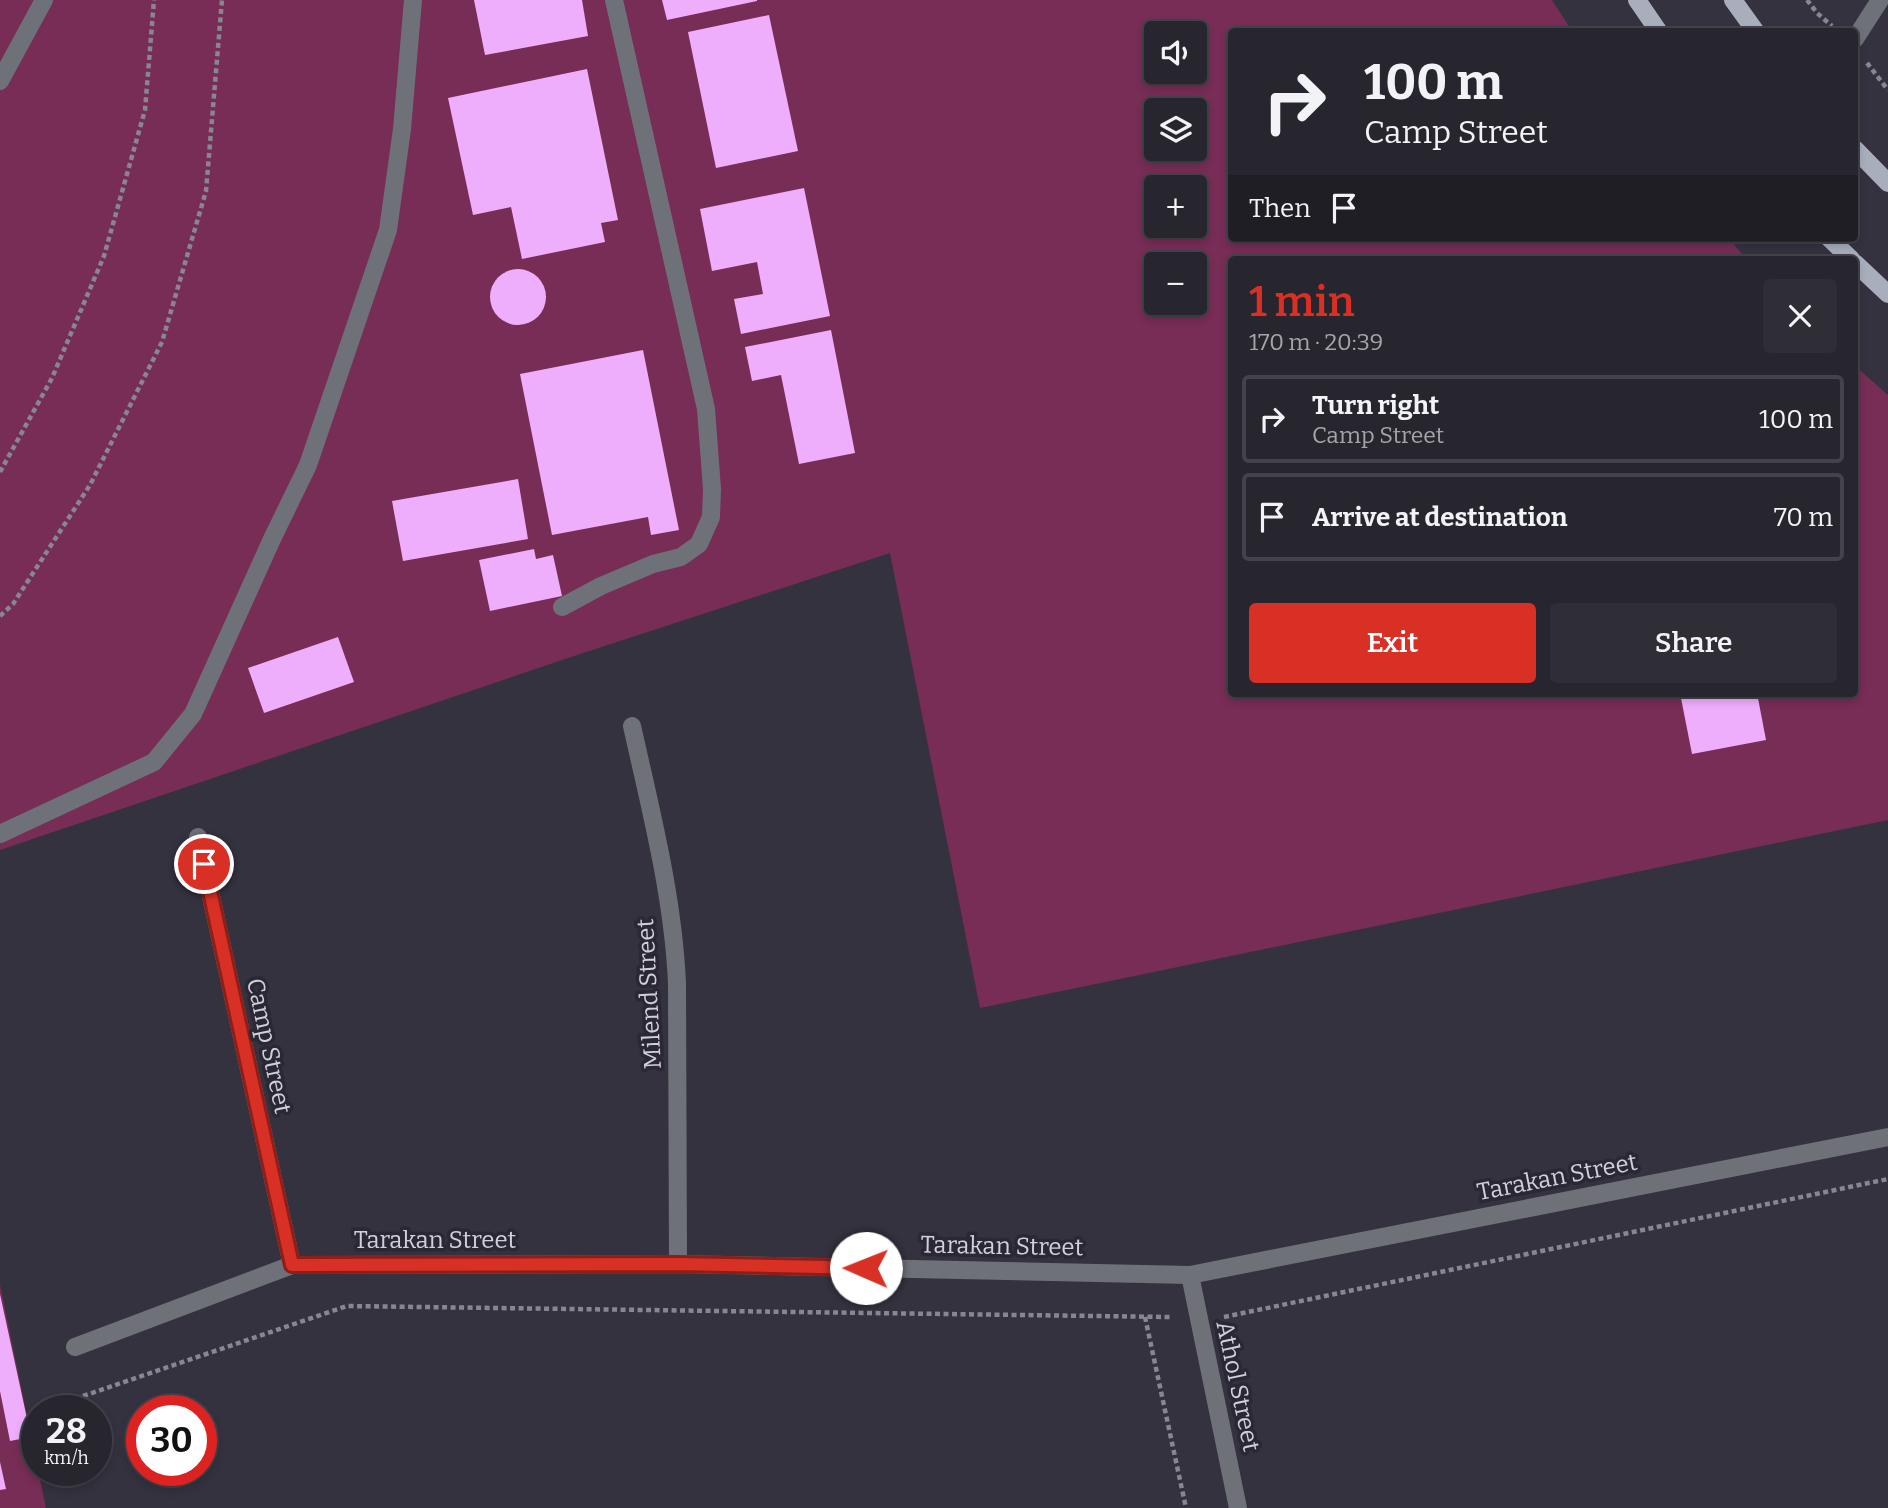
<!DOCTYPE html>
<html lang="en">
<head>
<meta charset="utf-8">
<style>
  :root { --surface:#27262f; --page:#2f2e37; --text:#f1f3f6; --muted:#a4a5aa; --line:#43434b; --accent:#d93025 }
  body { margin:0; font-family:Bitter,serif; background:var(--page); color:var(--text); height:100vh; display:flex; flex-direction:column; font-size:26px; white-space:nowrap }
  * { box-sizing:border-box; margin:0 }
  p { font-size:23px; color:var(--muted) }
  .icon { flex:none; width:38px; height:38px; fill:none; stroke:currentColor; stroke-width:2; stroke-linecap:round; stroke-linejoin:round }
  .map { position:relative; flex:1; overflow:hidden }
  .details { position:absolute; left:1228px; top:256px; width:630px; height:441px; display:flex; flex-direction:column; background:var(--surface); border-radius:7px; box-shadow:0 4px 10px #0003,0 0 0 2px var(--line) }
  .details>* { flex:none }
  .hud { position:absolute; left:1228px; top:28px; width:630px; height:214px; border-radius:7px; box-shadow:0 4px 10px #0003,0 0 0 2px var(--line); background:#27262f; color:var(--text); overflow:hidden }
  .fabs { position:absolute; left:1144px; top:21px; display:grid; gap:14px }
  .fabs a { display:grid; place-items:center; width:63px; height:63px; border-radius:7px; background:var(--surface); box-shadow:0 4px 10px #0003,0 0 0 2px var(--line); font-size:35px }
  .speed { position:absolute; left:21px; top:1395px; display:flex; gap:14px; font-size:35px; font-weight:700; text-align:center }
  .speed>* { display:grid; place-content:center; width:91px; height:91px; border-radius:50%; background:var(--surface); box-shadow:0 4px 10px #0003,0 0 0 2px var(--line); line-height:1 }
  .speed small { font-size:18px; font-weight:400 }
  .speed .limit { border:10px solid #d22; background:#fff; color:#111 }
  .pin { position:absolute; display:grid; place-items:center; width:60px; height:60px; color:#fff; margin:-30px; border:4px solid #fff; border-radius:50%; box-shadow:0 2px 7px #0007 }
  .me { position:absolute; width:77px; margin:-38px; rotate:271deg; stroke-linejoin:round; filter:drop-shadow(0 0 5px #0008) }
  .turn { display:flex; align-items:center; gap:24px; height:147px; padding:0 21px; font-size:32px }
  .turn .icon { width:91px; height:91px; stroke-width:2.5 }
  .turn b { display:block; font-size:49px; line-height:60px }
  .then { display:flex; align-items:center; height:66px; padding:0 21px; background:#0003; gap:14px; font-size:26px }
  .round { display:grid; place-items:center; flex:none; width:74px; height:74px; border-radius:7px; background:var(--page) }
  .headline { display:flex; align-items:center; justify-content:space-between; height:119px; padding:0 21px }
  h1 { font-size:42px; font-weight:600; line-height:52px; color:var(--accent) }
  .cta { display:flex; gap:14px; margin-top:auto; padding:14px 21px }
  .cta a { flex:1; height:80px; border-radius:7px; background:var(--accent); color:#fff; font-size:28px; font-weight:600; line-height:80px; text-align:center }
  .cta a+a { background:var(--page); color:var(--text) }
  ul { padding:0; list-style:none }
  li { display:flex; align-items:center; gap:21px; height:88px; margin:0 14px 10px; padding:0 7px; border:4px solid var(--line); border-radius:7px }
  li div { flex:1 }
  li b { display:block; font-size:26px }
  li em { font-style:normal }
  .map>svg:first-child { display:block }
  .green { fill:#772d56; fill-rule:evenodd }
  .building { fill:#efaefc }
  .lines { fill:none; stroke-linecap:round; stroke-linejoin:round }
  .path { stroke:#888691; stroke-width:4.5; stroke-dasharray:5 3.5; stroke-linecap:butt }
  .minor { stroke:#6e7278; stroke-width:18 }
  .major { stroke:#a8aebb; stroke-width:18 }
  .route-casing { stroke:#8d1f18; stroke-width:18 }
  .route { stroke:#d93025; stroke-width:12 }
  .labels { text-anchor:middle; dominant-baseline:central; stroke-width:7; stroke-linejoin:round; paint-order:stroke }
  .street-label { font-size:24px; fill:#d1d0d8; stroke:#2a2835 }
</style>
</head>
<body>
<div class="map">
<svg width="1888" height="1508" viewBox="0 0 1888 1508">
  <rect width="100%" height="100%" fill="#34323f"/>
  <!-- green -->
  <g class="green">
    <path d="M0,0H1552L1572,31L1232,32V238H1729L1746,259H1232V693H1855V366L1888,395V820L980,1008L890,553L574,656L0,850ZM1157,33H1195V72H1157ZM1157,110H1195V149H1157ZM1157,187H1195V226H1157ZM1157,264H1195V303H1157Z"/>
    <path d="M0,1285L46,1508H0Z"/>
  </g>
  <!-- building -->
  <g class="building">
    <path d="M474,0H582L588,36L485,55Z"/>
    <path d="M662,0H757V1L667,20Z"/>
    <path d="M769,15L798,151L716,168L688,32Z"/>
    <path d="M587,69L618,220L601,223L605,242L522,259L511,207L473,215L448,98Z"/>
    <path d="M804,188L830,316L741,334L734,299L763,294L757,262L712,271L700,209Z"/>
    <circle cx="518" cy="297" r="28"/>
    <path d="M831,330L855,453L799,464L781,375L752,381L745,347Z"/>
    <path d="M643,350L679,530L651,535L648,517L552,535L520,374Z"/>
    <path d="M518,479L528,539L403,561L392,501Z"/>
    <path d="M534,549L536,559L553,555L562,596L490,611L479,560Z"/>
    <path d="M338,637L354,682L264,713L248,668Z"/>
    <path d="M1680,693H1757L1766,740L1692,754Z"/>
    <path d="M0,1294L31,1437L10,1441L0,1391Z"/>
    <path d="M0,1462L6,1489L0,1490Z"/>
  </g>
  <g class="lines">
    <!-- path -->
    <g class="path">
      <path d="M1807,0L1817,13L1832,26"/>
      <path d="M1867,63L1888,90"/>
      <path d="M0,472L52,378L104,256L145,110L154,0"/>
      <path d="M0,616L13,604L90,485L162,342L206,191L222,0"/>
      <path d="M1145,1317L1186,1508"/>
      <path d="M1224,1317L1888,1179"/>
      <path d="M83,1396L347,1306L1170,1317"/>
    </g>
    <!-- minor -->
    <g class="minor">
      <path d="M1855,39L1880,0"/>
      <path d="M0,81L44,0"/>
      <path d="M562,607L601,586L653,564L681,557L699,544L711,517L712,489L706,409L614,0"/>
      <path d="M632,726C651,811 673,896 677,983L678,1264"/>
      <path d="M0,834L154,762L193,714L272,539L308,465L388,230L402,129L413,0"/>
      <path d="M198,837L292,1265"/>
      <path d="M1190,1275L1238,1508"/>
      <path d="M75,1347L292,1265L678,1264L1190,1275L1888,1137"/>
    </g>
    <!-- major -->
    <g class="major">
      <path d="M1637,0L1659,32"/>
      <path d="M1733,0L1756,32"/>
      <path d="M1855,149L1888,183"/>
      <path d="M1829,238L1851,259"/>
      <path d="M1855,263L1888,294"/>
    </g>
  </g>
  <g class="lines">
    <!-- route casing -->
    <g class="route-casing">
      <path id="route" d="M204,864L292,1265L678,1264L866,1268"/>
    </g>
    <!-- route -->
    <use href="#route" class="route"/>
  </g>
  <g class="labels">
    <!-- street labels -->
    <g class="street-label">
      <text transform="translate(649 994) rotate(-93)">Milend Street</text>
      <text transform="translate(269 1046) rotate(78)">Camp Street</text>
      <text transform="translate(1557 1177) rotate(-11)">Tarakan Street</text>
      <text x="435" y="1240">Tarakan Street</text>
      <text transform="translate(1002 1246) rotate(1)">Tarakan Street</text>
      <text transform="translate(1238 1386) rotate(78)">Athol Street</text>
    </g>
  </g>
</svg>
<div class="fabs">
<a><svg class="icon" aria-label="sound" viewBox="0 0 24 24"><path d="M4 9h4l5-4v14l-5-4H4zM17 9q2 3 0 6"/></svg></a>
<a><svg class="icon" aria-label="layers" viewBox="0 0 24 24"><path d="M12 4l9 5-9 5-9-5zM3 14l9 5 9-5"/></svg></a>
<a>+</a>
<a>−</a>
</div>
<div class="speed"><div>28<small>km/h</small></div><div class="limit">30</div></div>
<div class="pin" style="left:204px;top:864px;background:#d93025"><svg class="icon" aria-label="arrive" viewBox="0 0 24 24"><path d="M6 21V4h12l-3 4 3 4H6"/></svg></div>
<svg class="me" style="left:866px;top:1268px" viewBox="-20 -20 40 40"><circle r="19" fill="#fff"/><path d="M0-13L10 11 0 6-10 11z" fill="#d93025"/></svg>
<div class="hud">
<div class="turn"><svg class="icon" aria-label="right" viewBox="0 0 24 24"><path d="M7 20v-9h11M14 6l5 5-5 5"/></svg><div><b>100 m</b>Camp Street</div></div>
<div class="then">Then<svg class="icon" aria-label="arrive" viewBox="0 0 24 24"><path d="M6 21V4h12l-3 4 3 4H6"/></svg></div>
</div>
<section class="details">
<div class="headline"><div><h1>1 min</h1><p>170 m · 20:39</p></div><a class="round"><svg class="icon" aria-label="close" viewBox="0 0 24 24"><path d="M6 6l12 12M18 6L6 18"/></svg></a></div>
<ul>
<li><svg class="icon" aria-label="right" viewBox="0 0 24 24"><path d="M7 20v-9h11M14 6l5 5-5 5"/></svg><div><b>Turn right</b><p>Camp Street</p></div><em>100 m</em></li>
<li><svg class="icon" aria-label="arrive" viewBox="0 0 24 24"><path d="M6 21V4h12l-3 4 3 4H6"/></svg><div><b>Arrive at destination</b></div><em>70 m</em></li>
</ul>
<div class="cta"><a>Exit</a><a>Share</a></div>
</section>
</div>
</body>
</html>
